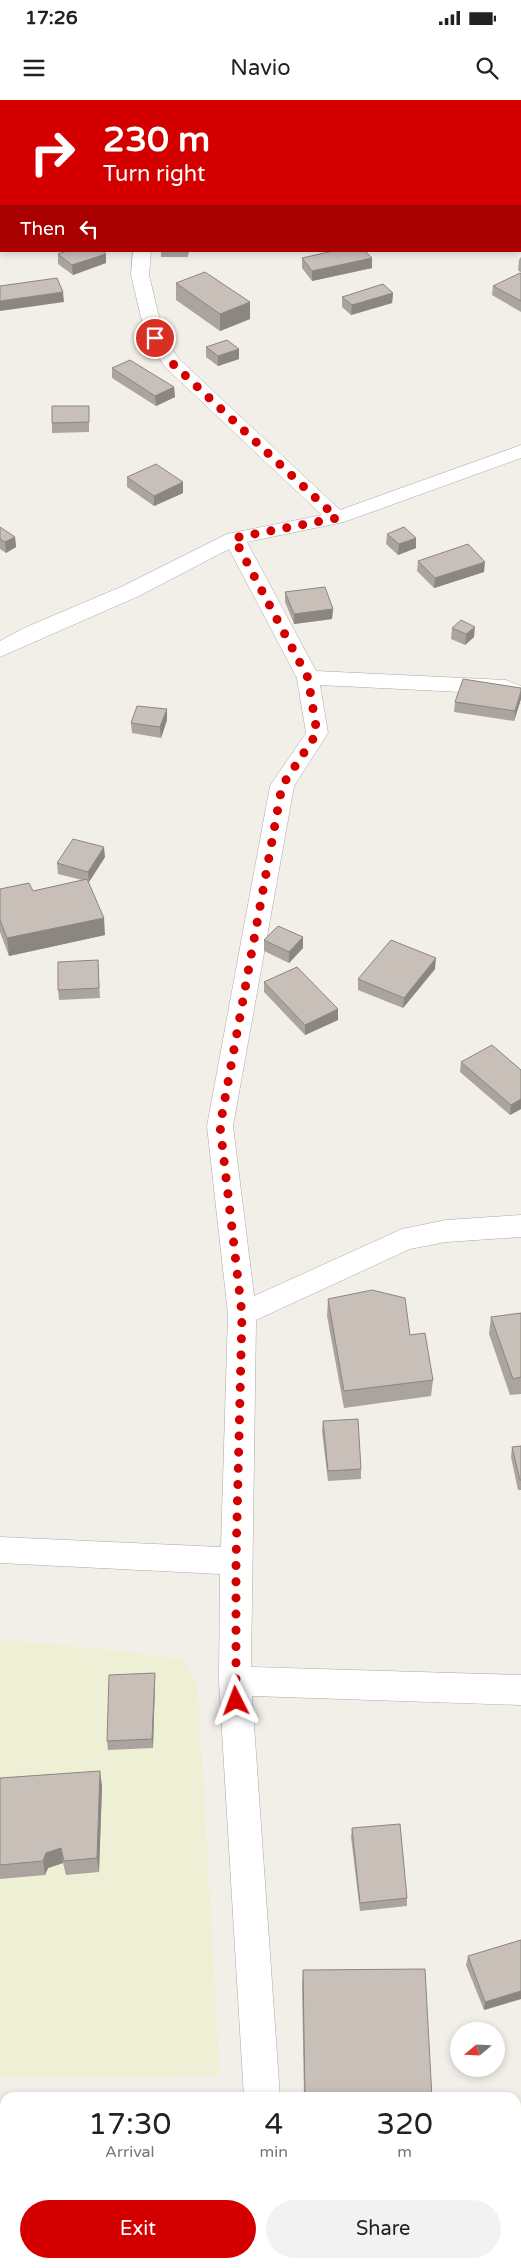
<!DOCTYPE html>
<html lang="en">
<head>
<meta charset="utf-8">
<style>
  :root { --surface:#fff; --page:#f2f2f2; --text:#222; --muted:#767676; --accent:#d40000 }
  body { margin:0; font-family:"Varela Round",sans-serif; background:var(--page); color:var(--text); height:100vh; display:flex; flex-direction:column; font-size:19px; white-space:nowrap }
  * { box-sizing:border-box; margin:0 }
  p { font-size:16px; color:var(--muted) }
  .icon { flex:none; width:28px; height:28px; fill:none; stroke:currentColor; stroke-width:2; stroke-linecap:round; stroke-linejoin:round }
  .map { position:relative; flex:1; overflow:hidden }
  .drawer { position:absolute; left:0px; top:1992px; width:521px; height:176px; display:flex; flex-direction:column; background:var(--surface); border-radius:15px 15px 0 0; box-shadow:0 2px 8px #0003 }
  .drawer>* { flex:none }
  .hud { position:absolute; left:0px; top:0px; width:521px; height:152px; box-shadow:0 2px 8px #0003; background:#d40000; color:#fff; overflow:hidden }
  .needle { width:32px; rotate:251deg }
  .controls { position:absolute; left:450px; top:1922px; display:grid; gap:10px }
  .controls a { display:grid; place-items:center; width:55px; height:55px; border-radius:50%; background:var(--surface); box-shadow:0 2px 8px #0003; font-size:25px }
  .pin { position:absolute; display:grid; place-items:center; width:42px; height:42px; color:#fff; margin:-21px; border:2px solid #fff; border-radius:50%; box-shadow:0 1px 5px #0007 }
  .me { position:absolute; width:55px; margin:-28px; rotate:357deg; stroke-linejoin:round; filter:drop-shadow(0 0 4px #0008) }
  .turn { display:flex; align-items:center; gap:18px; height:105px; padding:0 20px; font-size:22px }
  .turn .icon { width:65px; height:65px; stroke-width:2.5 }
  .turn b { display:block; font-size:35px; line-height:42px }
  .then { display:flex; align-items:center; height:48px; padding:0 20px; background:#0003; gap:10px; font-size:19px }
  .eta { display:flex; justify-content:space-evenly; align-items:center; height:85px; text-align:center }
  .eta b { font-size:30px; font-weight:600; line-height:35px }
  .button { display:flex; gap:10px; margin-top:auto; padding:10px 20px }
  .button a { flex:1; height:58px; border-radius:30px; background:var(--accent); color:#fff; font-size:20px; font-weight:600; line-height:58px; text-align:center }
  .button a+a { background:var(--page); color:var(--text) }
  .status { display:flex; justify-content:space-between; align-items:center; height:35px; padding:0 25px; background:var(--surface); direction:ltr }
  .status svg { height:14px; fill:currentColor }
  header { display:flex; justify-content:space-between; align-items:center; height:65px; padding:0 20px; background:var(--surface); font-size:22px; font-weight:600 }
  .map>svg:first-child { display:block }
  .farmland { fill:#eef0d5 }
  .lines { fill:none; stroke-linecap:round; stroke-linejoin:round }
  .canal { fill:#aad3df; fill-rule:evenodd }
  .minor-casing { stroke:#a9a9a9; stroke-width:1 }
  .minor { fill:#fff; fill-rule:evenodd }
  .wall { fill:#aba49e }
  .shaded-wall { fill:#8b8681 }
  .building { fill:#c7bfb8; stroke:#8b8681 }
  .route { stroke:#d40000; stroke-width:9; stroke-dasharray:0 16.2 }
</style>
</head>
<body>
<div class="status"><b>17:26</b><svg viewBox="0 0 49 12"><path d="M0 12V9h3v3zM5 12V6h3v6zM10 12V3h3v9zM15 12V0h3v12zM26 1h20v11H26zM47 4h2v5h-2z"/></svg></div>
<header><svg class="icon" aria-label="menu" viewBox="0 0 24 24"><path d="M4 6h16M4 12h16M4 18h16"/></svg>Navio<svg class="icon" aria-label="search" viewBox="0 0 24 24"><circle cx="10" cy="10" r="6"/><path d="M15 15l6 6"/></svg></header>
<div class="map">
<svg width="521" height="2168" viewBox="0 0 521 2168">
  <rect width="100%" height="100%" fill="#f2efe9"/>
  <!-- farmland -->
  <g class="farmland">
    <path d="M0,1539L122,1551L183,1559L198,1588L220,1976L0,1978Z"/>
    <path d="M0,2006H5V2164H230V2168H0Z"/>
  </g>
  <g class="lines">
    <!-- canal -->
    <g class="canal">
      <path d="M177,0H211L176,1Z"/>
      <rect x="0" y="73" width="1" height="20"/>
    </g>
    <!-- minor casing -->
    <g class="minor-casing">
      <g id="minor">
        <path d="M295,0H316V1H296Z"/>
        <rect x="520" y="103" width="1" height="11"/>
        <path d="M133,151H151L149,175L164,238L179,259L340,410L521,345V358L344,422L247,442L316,571L506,580L521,586V603L501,594L320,585L328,633L294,686L233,1026L254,1196L402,1129L446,1120L521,1115V1137L446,1142L410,1149L256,1220L251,1567L521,1575V1605L252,1596L280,1998H244L219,1581L220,1474L0,1463V1437L221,1447L228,1214L207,1026L270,686L306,633L297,578L229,449L139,496L0,557V541L24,528L123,486L227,434L322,415L165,267L146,238L131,175Z"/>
        <path d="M253,2164H291L292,2168H254Z"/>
        <path d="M323,2164H369L371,2168H324Z"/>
      </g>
    </g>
    <!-- minor -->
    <use href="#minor" class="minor"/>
  </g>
  <!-- wall -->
  <g class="wall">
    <path d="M56,0H88L85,1H57Z"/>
    <rect x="366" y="0" width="83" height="1"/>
    <path d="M521,0V14H520V1Z"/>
    <path d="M161,151H189L188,157H161Z"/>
    <path d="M58,154H106V163L73,175L58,164Z"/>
    <path d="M521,157V173L518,170L519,160Z"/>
    <path d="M302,158L372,168L312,181L302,168Z"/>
    <path d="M521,174V212L492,195L493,186Z"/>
    <path d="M176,183L250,219L220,231L176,200Z"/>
    <path d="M393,193L392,203L351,215L342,207V197Z"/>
    <path d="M206,247L239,249V259L218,266L206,257Z"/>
    <path d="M112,268L174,287L175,297L156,306L112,278Z"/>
    <path d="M89,316V332L52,333V323Z"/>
    <path d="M127,377L183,382V393L154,406L127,387Z"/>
    <path d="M0,427L15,437L16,447L6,453L0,449Z"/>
    <path d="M387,434L416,448L398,455L386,444Z"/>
    <path d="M418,461L484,472L434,488L417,471Z"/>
    <path d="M285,492L333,509L332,519L294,524L285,502Z"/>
    <path d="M452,528L474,537L465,545L451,539Z"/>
    <path d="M521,599L514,621L454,612L455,602Z"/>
    <path d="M167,609V620L161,638L132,633L131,623Z"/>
    <path d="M105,757L89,782H88L105,835L9,856L0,832V789L33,791L82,780L58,774L57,763Z"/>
    <path d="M303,837V848L289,863L264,851V840Z"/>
    <path d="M98,860L100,898L59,900L58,890Z"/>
    <path d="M435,869L403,908L358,890V879Z"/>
    <path d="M264,882L338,920L305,935L264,892Z"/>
    <path d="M461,962L521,970V1009L510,1015L460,972Z"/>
    <path d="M328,1199L410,1235L433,1280L431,1296L344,1308L327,1216Z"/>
    <path d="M521,1213V1294L510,1295L489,1234L491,1217Z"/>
    <path d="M323,1321L361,1369V1379L328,1381L322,1331Z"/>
    <path d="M521,1346V1390H518L511,1357L512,1347Z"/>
    <path d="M155,1573V1582L153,1648L108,1650L107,1641Z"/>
    <path d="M0,1678L102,1686L99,1772L66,1775L63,1763L48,1768L45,1775L0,1779Z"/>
    <path d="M352,1728L407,1798V1806L360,1811L351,1737Z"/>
    <path d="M521,1840V1899L484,1910L466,1865L468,1856Z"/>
    <path d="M303,1870L432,1998H304L302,1886Z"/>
  </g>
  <!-- shaded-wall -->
  <g class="shaded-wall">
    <path d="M65,0H88L85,1H65Z"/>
    <path d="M376,0H405L403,1H376Z"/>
    <path d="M426,0H449V1H422Z"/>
    <path d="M106,154V163L73,175L72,165Z"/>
    <path d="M372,158V168L312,181V171Z"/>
    <path d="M63,192L64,202L0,211V201Z"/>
    <path d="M393,193L392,203L351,215L352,205Z"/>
    <path d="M250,202V219L220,231V214Z"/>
    <path d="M239,249V259L218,266V256Z"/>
    <path d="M174,287L175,297L156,306L155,296Z"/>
    <path d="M183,382V393L154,406V396Z"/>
    <path d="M15,437L16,447L6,453L5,442Z"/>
    <path d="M416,438V448L398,455L399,444Z"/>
    <path d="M485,462L484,472L434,488L435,478Z"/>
    <path d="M333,509L332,519L294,524V514Z"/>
    <path d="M475,527L474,537L465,545L466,534Z"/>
    <path d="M521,591V599L514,621L515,611Z"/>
    <path d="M167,609V620L161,638L160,627Z"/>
    <path d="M104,747L105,757L89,782L88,772Z"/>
    <path d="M104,818L105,835L9,856L7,838Z"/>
    <path d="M303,837V848L289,863V852Z"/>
    <path d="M436,858L435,869L403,908L404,898Z"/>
    <path d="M338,909V920L305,935V925Z"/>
    <path d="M521,999V1009L510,1015L511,1005Z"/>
    <path d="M155,1573V1582L153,1648L152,1639Z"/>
    <path d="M100,1671L102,1686L99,1772L97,1758Z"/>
    <path d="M61,1748L63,1763L48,1768L45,1775L43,1761L46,1753Z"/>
    <path d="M521,1891V1899L484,1910L485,1902Z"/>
  </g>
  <!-- building -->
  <g class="building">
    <path d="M66,151H103L106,154L72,165L58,154Z"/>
    <path d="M333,151H365L372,158L312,171L302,158Z"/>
    <path d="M205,172L250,202L220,214L176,183Z"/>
    <path d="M520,173L521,174V201L493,186Z"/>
    <path d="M57,178L63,192L0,201V186Z"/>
    <path d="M383,184L393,193L352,205L342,197Z"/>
    <path d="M227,240L239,249L218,256L206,247Z"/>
    <path d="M130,260L174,287L155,296L112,268Z"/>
    <path d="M52,306H89V322L52,323Z"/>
    <path d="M156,364L183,382L154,396L127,377Z"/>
    <path d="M0,427L15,437L5,442L0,439Z"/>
    <path d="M404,427L416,438L399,444L387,434Z"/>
    <path d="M468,444L485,462L435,478L418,461Z"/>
    <path d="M325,487L333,509L294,514L285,492Z"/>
    <path d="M461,520L475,527L466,534L452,528Z"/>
    <path d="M463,579L521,588V591L515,611L455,602Z"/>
    <path d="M137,606L167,609L160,627L131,623Z"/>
    <path d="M73,739L104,747L88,772L57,763Z"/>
    <path d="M87,779L104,818L7,838L0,820V789L29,783L33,791Z"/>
    <path d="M278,826L303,837L289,852L264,840Z"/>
    <path d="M391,840L436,858L404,898L358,879Z"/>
    <path d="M98,860L99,888L58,890V862Z"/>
    <path d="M297,867L338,909L305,925L264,882Z"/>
    <path d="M492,945L521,970V999L511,1005L461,962Z"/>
    <path d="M372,1190L405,1198L410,1235L425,1233L433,1280L344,1291L328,1199Z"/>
    <path d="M521,1213V1277L513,1279L491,1217Z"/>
    <path d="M358,1319L361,1369L328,1371L323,1321Z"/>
    <path d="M521,1346V1380H520L512,1347Z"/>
    <path d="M155,1573L152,1639L107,1641L109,1575Z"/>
    <path d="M100,1671L97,1758L64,1761L61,1748L46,1753L43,1761L0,1765V1678Z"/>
    <path d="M400,1724L407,1798L360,1803L352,1728Z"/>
    <path d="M521,1840V1891L485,1902L468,1856Z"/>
    <path d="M425,1869L432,1998H305L303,1870Z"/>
  </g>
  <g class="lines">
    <!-- route -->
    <path class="route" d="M155,238L172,263L337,418L234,438L308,578L317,633L282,686L220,1026L242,1214L236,1461V1601"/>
  </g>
</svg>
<div class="controls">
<a><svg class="needle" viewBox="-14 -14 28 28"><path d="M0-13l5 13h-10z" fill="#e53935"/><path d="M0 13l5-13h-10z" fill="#767676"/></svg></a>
</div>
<div class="pin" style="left:155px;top:238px;background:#d93025"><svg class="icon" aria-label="arrive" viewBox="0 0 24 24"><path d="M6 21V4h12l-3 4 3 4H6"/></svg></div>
<svg class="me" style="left:236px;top:1601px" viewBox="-20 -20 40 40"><path d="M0-17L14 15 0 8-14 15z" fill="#d40000" stroke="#fff" stroke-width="4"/></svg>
<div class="hud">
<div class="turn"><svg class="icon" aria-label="right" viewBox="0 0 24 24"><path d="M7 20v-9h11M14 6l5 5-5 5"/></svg><div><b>230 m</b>Turn right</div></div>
<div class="then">Then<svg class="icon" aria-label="left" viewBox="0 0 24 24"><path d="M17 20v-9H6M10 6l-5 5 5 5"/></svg></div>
</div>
<section class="drawer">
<div class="eta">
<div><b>17:30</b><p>Arrival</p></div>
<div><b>4</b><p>min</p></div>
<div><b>320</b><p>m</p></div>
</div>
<div class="button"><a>Exit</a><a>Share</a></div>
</section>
</div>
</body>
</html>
